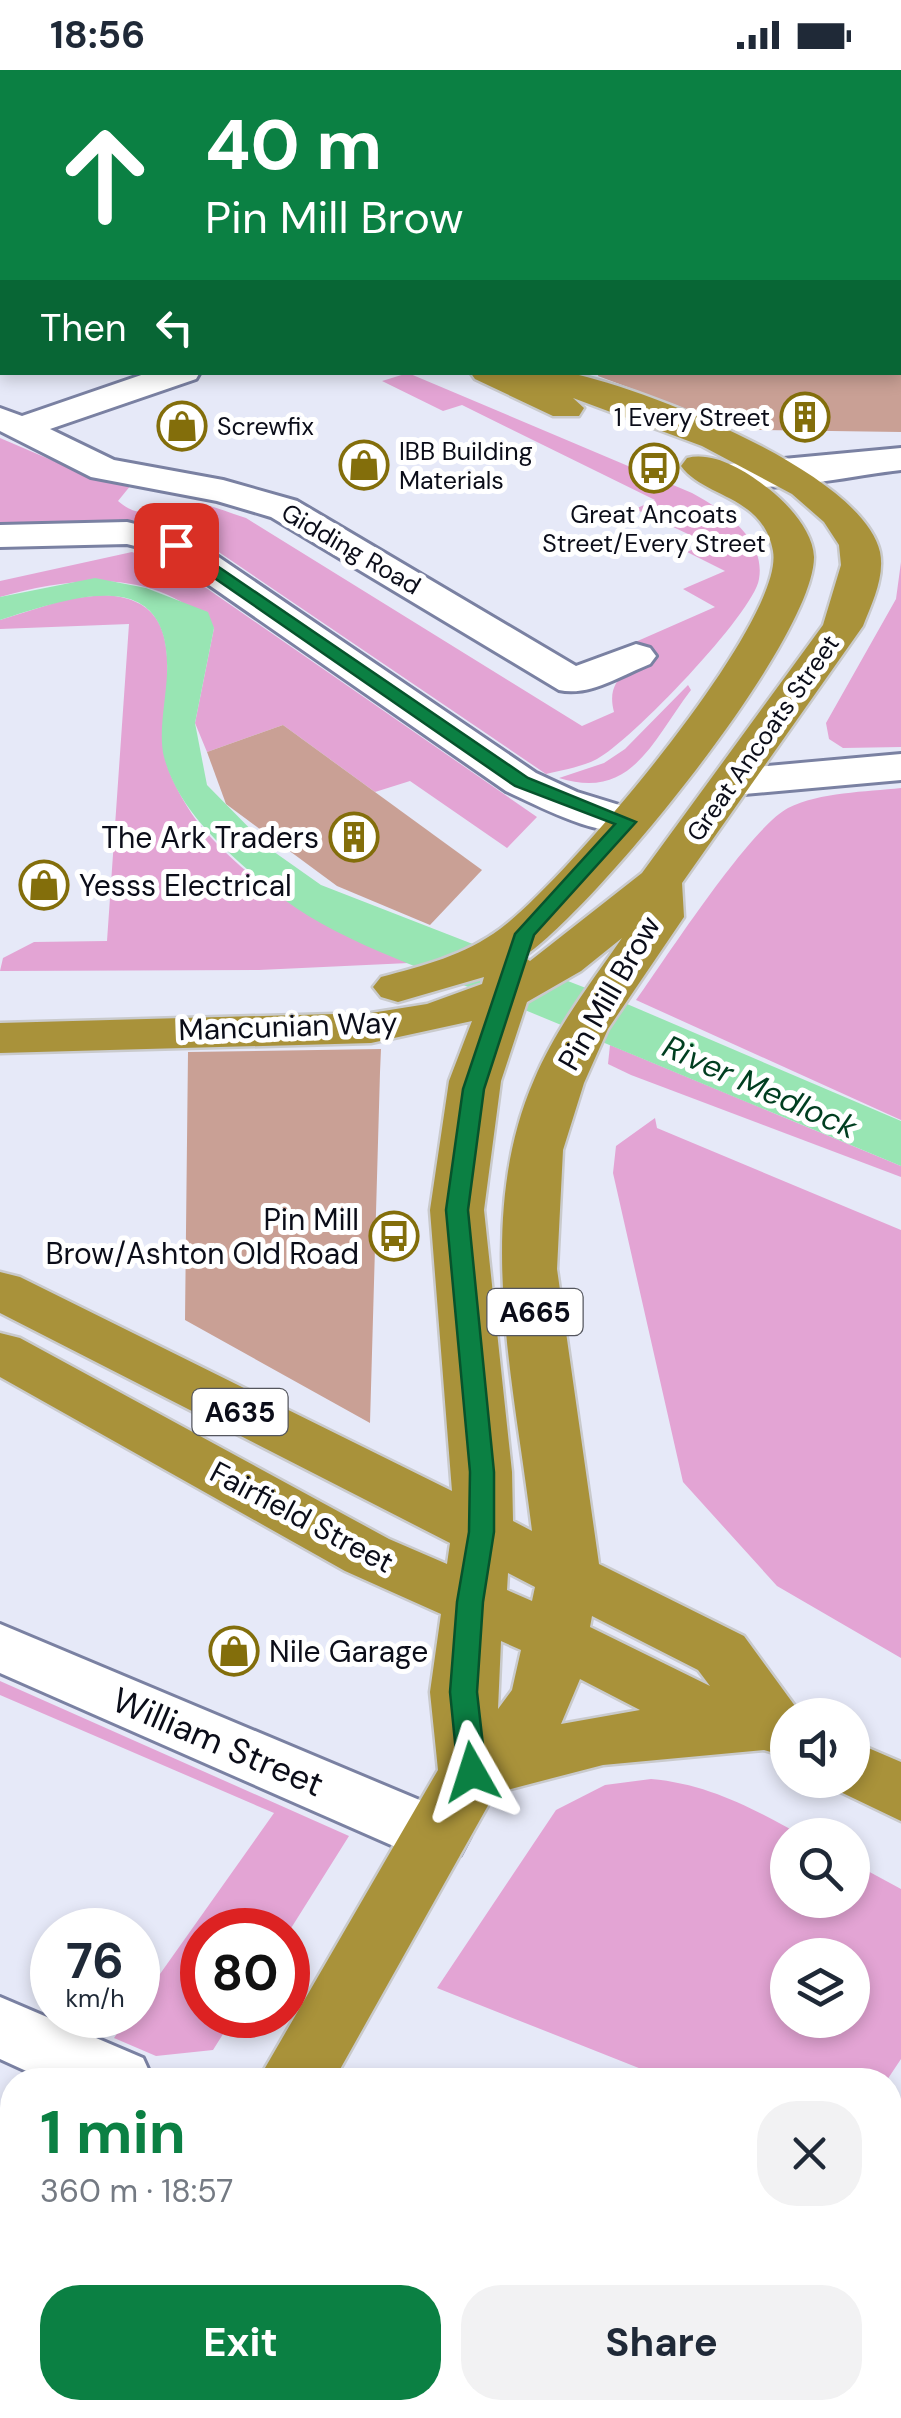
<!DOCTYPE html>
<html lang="en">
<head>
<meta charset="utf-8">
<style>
  :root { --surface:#fff; --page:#f2f2f3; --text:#1f2937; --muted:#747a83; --accent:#0b8043 }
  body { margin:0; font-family:"DM Sans",sans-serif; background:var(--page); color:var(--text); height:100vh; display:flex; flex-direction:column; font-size:38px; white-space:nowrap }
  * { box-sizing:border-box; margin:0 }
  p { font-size:32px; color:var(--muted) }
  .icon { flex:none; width:55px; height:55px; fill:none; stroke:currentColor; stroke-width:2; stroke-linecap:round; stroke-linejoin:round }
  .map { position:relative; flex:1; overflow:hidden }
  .panel { position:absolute; left:0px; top:1998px; width:902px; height:352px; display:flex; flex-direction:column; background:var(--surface); border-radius:40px 40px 0 0; box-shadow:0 5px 15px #0003 }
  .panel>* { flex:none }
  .top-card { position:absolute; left:0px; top:0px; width:902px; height:305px; box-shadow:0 5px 15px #0003; background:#0b8043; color:#fff; overflow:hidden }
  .fabs { position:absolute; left:770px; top:1628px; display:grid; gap:20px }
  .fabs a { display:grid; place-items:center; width:100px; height:100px; border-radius:50%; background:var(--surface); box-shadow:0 5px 15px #0003; font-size:50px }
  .speed { position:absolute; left:30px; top:1838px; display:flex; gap:20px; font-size:50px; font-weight:700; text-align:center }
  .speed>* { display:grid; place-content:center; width:130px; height:130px; border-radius:50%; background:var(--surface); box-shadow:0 5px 15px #0003; line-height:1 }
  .speed small { font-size:25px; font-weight:400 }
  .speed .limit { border:15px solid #d22; background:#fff; color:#111 }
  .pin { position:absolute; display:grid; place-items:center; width:85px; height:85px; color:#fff; margin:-42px; border-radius:20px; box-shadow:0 5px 15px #0006 }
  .me { position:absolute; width:110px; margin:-55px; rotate:354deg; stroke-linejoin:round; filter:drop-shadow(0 0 8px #0008) }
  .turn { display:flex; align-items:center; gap:35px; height:210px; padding:0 40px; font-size:45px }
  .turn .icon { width:130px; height:130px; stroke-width:2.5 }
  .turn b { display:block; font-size:70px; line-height:85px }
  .then { display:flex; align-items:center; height:95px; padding:0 40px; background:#0003; gap:20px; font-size:38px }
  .round { display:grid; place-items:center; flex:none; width:105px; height:105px; border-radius:40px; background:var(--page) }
  .headline { display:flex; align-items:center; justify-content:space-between; height:170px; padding:0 40px }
  h1 { font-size:60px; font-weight:700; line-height:75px; color:var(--accent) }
  .cta { display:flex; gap:20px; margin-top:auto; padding:20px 40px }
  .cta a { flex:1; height:115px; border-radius:40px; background:var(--accent); color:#fff; font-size:40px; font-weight:700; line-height:115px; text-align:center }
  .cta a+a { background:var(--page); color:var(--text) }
  .status { display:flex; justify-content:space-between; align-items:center; height:70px; padding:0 50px; background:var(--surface); direction:ltr }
  .status svg { height:28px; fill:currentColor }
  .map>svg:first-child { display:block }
  .green { fill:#e3a4d4; fill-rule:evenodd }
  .water { fill:#98e5b3 }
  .building { fill:#c9a095 }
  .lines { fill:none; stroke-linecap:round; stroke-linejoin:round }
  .minor-casing { stroke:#7a81a2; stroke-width:6 }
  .major-casing { stroke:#c9cacc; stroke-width:5 }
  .highway-casing { stroke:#c9cacc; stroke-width:5 }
  .minor { fill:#fff; fill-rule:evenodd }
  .major { fill:#cbbe89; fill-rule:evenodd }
  .highway { fill:#a9923a; fill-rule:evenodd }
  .route { fill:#0b8043; stroke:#07532c; stroke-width:2.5 }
  .labels { text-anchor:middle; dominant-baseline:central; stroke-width:10; stroke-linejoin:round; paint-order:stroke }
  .far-poi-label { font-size:25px; fill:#0b0d19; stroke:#fff; text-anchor:start }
  .far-street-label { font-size:25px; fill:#0b0d19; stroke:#fff }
  .shield { fill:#fff; stroke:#54565e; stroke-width:2.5 }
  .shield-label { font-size:28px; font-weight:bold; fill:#0b0d19 }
  .poi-label { font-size:30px; fill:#0b0d19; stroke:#fff; text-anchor:end }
  .street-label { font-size:30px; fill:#0b0d19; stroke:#fff }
  .water-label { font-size:32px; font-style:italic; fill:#003e20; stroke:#fff }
  .near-street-label { font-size:35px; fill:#0b0d19; stroke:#fff }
</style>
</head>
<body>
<div class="status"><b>18:56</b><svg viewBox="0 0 49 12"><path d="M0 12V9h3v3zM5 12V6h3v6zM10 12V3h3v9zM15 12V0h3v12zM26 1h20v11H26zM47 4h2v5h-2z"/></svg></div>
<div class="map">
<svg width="901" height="2348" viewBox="0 0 901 2348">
  <rect width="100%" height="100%" fill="#e6e9f8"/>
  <!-- green -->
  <g class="green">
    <path d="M408,303L692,423C722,439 766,468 759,509C754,543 630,672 597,689C582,697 562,700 546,704L170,449L0,456V368L91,407L131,415L118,431C145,454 162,436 189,434C206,432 229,443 246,448L582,656L614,642C605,608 630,599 656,585L633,573L715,537L683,519L725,501L687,482L707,473L635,439L655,430L462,335L443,341L382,311Z"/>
    <path d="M132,482L186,504L537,747L507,778L410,711L375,722L283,655L207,682L195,653L214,558C157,497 74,506 0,527V511Z"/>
    <path d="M901,492V677L843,678L829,669L826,653L896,529Z"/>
    <path d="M102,525C196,528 160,620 164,681C165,701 188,741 201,756C254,820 333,862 409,893L259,900L0,901L3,888L34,872L107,871L129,554L0,559V550L67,529Z"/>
    <path d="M688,615L691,620C652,671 632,731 559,708L604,693L625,679Z"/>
    <path d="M901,718V1050L636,930C666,888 749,759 788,738C820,722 866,722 901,718Z"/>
    <path d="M610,975L901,1096V1107L631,1005L608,994Z"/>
    <path d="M655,1048L657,1058L901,1160V1588L777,1516L683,1412L613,1103L616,1076Z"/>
    <path d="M0,1611L349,1766L288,1863L202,1860V1945H235L213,1980L156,1986L114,1968L130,1945H138V1935L274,1743L0,1625Z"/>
    <path d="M651,1709C708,1714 752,1738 801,1765H788V1830H852L853,1793L901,1819V1989L887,2010H669L437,1918L556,1740L605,1715ZM788,1885H852V1950H788Z"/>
  </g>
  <!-- water -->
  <path class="water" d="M95,508L146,518L208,542L214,558L195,653L207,715L270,779L321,815L627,934L901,1051V1096C766,1040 631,984 496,928C425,899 330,869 272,820C230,785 179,743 164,687C158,664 166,629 167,604C172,490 70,528 0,550V527Z"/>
  <!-- building -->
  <g class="building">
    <path d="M599,302H901V362L758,360L705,346L598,306Z"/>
    <path d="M283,655L482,800L430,855L337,816L226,734L207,682Z"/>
    <path d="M381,979L380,1002L370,1353L185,1250L188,982Z"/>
  </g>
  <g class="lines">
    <!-- minor casing -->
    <g class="minor-casing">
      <g id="minor">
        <path d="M2,102V120L0,121V103Z"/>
        <rect x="900" y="244" width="1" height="20"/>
        <path d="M150,302H200L196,309L50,359L114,390L223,410L297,431L576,596L636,574L650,578L656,586L650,594C622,605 589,627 559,620L271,447L217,431L91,407L0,361V338L22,346Z"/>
        <path d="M901,378V400C841,407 767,426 707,412L702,404L707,396Z"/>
        <path d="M127,452L189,467L536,703L577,722L642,742L649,751L642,760C601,770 543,738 506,721L163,483L127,474L0,477V455Z"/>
        <path d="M901,684V710L733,725L718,721L712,712L718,703L733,699Z"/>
        <path d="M0,1554L460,1747L470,1766L460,1785L437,1792L414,1785L0,1603Z"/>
        <path d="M0,1927L143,1988L153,2010H46L0,1989Z"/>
      </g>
    </g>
    <!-- major casing -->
    <g class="major-casing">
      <g id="major">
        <path d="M209,0H342L343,2H211Z"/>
        <path d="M442,0H640L441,2Z"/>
      </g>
    </g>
    <!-- highway casing -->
    <g class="highway-casing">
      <g id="highway">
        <path d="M189,0H217L218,2H190Z"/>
        <path d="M470,302C501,302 539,297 570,303C643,318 862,402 880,482C885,507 872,533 863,556L682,813L684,847L608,959L584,1013L563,1080L557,1199L599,1494L744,1566L795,1636L812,1645H788V1687L764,1680L603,1695L495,1723L334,2010H258L438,1700L430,1622L441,1544L345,1501L0,1307V1263L20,1268L389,1469L447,1494L450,1473L0,1243V1202L20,1207L452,1421L430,1140L449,1011L472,951L371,973L0,983V953L371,943L427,934L482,914L484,907L398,932L381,927L373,917L381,907C423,896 465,885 500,859C562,814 786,553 773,481C763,425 704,428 681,396L687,388C715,381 747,402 769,419C788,434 813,461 814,487C814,571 594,840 523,887L530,891L642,803L823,555L841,495L839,475L824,452L792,424L702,376L573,328L584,338L579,346H553L475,309ZM622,868C590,914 556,958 534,1010C473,1150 515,1316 532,1461L513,1451L512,1402L484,1140L501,1011L527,932L581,901ZM508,1503L535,1517L532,1531L507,1520ZM592,1546L698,1600L710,1616L590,1557ZM501,1571L521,1580L512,1620L498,1639ZM580,1609L640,1640L561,1654Z"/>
        <path d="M852,1671L901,1692V1751L828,1716L825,1710H852Z"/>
        <path d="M62,2338H145L140,2348H57Z"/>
      </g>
    </g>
    <!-- minor -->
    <use href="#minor" class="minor"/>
    <!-- major -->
    <use href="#major" class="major"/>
    <!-- highway -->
    <use href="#highway" class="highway"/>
  </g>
  <!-- route -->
  <path class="route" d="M171,472H182L528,708L636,752L534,865L484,1019L468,1140L494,1402V1462L483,1532L477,1622L486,1702L482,1709H462L458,1702L450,1622L457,1532L469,1462L470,1402L446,1140L463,1019L515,864L615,754L515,716L171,478Z"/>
  <!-- icons -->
  <defs>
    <g id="building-ring" transform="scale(2.5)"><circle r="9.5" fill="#fff" stroke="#836e0b" stroke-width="1.5"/><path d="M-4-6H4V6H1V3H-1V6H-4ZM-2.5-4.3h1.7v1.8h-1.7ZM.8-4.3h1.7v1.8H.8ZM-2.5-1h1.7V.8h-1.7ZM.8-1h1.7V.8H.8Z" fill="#836e0b"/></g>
    <g id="shop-ring" transform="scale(2.5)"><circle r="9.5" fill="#fff" stroke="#836e0b" stroke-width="1.5"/><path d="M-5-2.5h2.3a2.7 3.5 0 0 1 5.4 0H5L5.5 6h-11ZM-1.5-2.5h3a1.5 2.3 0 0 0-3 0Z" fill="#836e0b"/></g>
    <g id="bus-ring" transform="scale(2.5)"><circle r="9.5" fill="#fff" stroke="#836e0b" stroke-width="1.5"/><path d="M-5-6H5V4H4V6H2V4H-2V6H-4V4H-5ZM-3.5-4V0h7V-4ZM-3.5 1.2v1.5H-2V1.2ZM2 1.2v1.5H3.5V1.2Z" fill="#836e0b"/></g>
  </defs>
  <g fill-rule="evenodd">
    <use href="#building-ring" x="805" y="347"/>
    <use href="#shop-ring" x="182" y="356"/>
    <use href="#shop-ring" x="364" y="395"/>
    <use href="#bus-ring" x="654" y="398"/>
    <use href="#building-ring" x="354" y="767"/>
    <use href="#shop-ring" x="44" y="815"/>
    <use href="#bus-ring" x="394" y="1166"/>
    <use href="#shop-ring" x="234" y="1581"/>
  </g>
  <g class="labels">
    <!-- far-poi labels -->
    <g class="far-poi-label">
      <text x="770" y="347" text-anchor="end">1 Every Street</text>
      <text x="217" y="356">Screwfix</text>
      <text x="399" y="381">IBB Building<tspan x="399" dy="29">Materials</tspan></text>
      <text x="654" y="444" text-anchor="middle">Great Ancoats<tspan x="654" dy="29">Street/Every Street</tspan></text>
    </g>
    <!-- far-street labels -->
    <g class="far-street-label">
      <text transform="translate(351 479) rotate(30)">Gidding Road</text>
      <text transform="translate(763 668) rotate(-55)">Great Ancoats Street</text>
    </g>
    <!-- shield labels -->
    <g class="shield">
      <rect x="487.5" y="1219" width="95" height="46" rx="8"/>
      <rect x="192.5" y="1319" width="95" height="46" rx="8"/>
    </g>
    <g class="shield-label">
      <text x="535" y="1242">A665</text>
      <text x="240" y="1342">A635</text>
    </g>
    <!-- poi labels -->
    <g class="poi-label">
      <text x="319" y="767">The Ark Traders</text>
      <text x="79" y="815" text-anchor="start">Yesss Electrical</text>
      <text x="359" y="1149">Pin Mill<tspan x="359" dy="34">Brow/Ashton Old Road</tspan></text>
      <text x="269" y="1581" text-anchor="start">Nile Garage</text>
    </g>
    <!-- street labels -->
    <g class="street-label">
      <text transform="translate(609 923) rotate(-60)">Pin Mill Brow</text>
      <text transform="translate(288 956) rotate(-2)">Mancunian Way</text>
      <text transform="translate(302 1447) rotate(28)">Fairfield Street</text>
    </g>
    <!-- water labels -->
    <g class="water-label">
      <text transform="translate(760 1017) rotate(24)">River Medlock</text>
    </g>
    <!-- near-street labels -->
    <g class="near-street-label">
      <text transform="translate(218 1672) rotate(23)">William Street</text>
    </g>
  </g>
</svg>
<div class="fabs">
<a><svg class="icon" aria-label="sound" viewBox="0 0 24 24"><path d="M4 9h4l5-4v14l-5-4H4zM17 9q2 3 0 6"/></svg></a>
<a><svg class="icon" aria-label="search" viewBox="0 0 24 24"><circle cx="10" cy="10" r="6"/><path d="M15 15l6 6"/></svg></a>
<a><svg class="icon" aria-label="layers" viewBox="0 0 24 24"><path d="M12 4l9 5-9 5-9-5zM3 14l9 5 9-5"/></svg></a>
</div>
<div class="speed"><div>76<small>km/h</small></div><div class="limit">80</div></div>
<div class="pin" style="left:176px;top:475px;background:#d93025"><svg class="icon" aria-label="arrive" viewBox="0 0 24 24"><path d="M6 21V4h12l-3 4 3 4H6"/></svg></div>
<svg class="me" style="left:472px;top:1702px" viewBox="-20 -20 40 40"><path d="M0-17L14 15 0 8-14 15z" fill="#0b8043" stroke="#fff" stroke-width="4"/></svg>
<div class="top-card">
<div class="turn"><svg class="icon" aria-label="ahead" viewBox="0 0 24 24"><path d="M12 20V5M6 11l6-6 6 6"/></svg><div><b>40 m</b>Pin Mill Brow</div></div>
<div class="then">Then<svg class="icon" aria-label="left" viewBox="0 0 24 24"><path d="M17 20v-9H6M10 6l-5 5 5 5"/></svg></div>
</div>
<section class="panel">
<div class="headline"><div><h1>1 min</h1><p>360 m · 18:57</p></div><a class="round"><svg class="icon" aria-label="close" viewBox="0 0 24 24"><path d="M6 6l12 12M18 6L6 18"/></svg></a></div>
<div class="cta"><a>Exit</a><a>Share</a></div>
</section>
</div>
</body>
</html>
